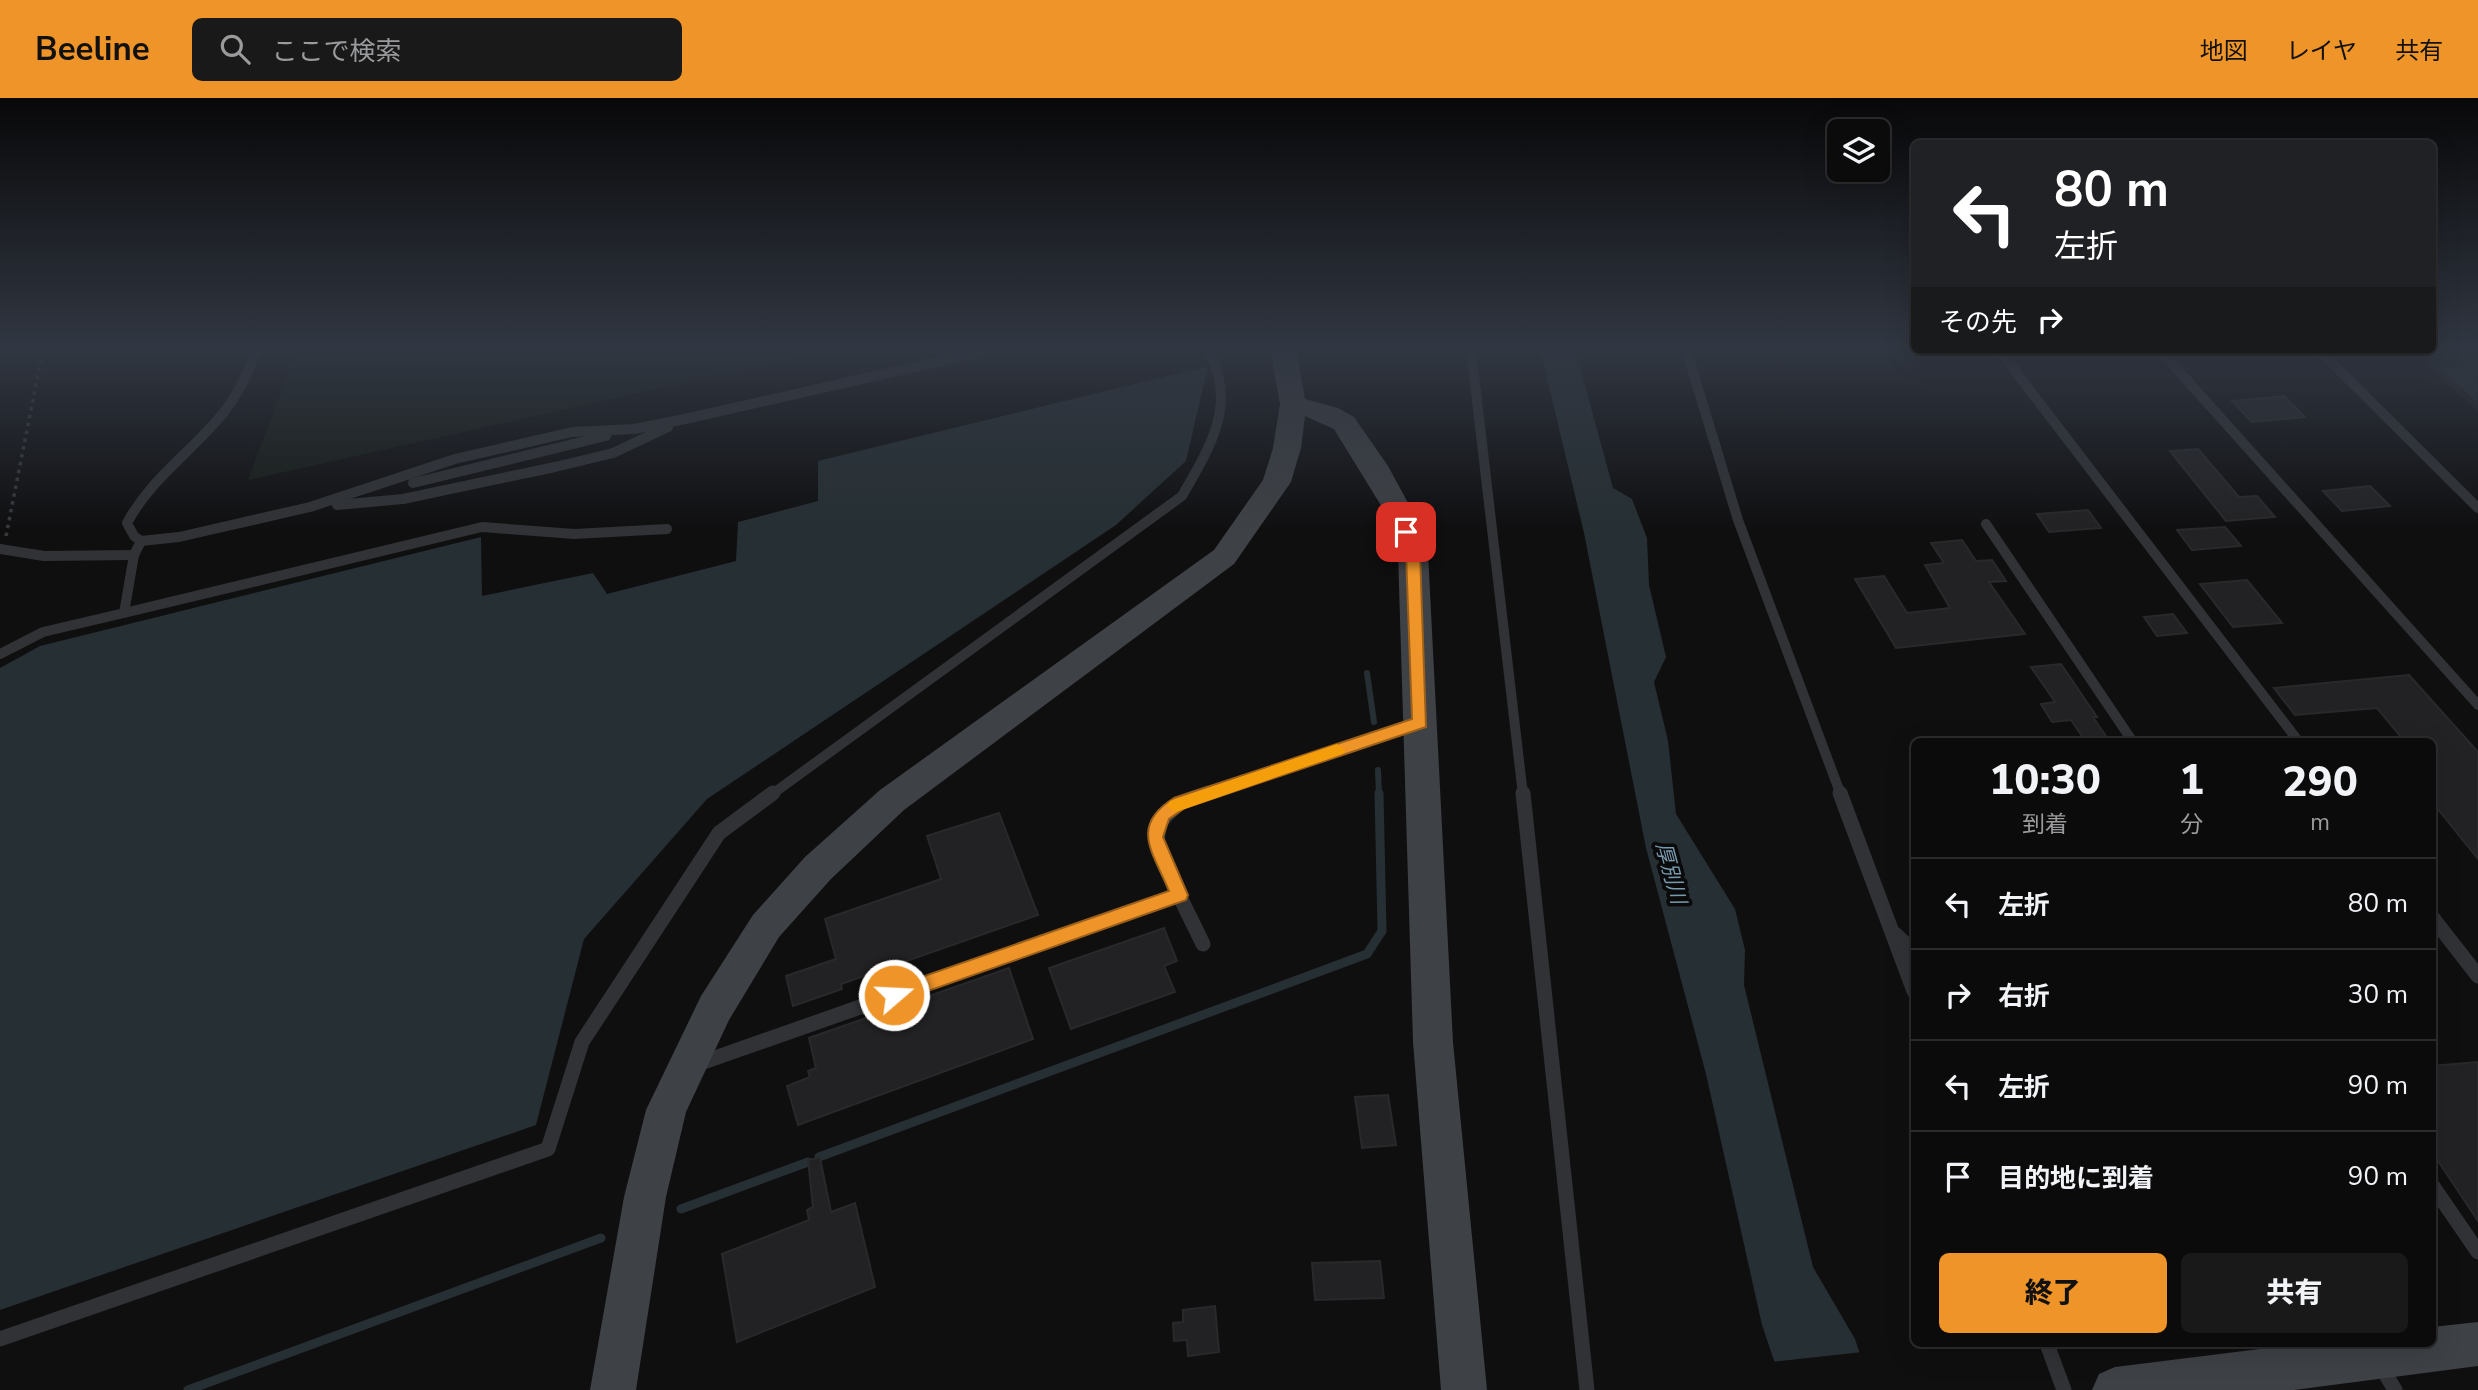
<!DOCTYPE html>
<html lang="ja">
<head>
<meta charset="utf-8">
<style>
  :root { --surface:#0b0b0c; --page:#19191a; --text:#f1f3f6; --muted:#9a9b9d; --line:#2b2b2d; --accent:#ee9429 }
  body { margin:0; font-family:"Nunito Sans","Noto Sans JP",sans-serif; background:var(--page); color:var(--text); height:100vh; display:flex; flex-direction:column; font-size:26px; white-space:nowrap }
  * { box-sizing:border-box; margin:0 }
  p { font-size:23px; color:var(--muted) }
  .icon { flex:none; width:38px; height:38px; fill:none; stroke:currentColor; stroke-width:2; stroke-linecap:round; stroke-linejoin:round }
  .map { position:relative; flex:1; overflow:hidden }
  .side { position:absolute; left:1911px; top:640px; width:525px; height:609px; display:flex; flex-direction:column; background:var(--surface); border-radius:10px; box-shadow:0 7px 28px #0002,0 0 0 2px var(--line) }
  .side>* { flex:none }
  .guide { position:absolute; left:1911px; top:42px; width:525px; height:214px; border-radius:10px; box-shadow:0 7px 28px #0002,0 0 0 2px var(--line); background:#202124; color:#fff; overflow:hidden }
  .tools { position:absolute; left:1827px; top:21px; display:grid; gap:14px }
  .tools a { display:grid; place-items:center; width:63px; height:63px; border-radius:10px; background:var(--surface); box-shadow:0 7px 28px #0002,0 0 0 2px var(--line); font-size:35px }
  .pin { position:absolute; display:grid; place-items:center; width:60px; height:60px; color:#fff; margin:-30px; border-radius:14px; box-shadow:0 4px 10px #0006 }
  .me { position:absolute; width:77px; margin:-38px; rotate:71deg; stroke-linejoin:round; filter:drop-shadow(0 0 5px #0008) }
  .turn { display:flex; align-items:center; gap:24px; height:147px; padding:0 28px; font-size:32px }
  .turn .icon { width:91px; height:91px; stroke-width:2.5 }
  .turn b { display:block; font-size:49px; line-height:60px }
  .then { display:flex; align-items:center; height:66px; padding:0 28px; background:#0003; gap:14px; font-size:26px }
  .eta { display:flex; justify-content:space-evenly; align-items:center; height:119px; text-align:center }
  .eta b { font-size:42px; font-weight:800; line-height:49px }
  .button { display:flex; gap:14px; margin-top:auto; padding:14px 28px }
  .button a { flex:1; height:80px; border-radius:10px; background:var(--accent); color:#111; font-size:28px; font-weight:800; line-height:80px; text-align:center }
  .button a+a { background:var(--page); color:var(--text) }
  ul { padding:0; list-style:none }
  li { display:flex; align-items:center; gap:21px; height:91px; padding:0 28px; border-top:2px solid var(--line) }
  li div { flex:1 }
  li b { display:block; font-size:26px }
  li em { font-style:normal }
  header { display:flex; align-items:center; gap:42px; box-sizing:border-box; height:98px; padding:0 35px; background:var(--accent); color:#111 }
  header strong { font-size:33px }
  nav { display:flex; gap:38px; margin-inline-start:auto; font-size:24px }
  .search { width:490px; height:63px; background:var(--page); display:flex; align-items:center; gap:18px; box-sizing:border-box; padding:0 24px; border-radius:10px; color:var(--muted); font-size:26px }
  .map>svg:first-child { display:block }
  .built { fill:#1b1b1d }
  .green { fill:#161b16 }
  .water { fill:#262f33 }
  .pier { fill:#0f0f10 }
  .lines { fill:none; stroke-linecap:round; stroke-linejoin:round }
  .stream-far1 { stroke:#262f33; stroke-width:6 }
  .stream { stroke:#262f33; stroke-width:9 }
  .building { fill:#222224; stroke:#29292c; stroke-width:2 }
  .path { stroke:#36393c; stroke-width:3.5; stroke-dasharray:3.5 4.5; stroke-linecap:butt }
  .lane-far1 { stroke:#303235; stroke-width:10 }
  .lane { stroke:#303235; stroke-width:15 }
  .secondary { fill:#3e4145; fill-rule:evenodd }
  .route { fill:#ee9429; stroke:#9b601b; stroke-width:2 }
  .slow { fill:#f59e0b }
  .labels { text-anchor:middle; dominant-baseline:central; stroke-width:7; stroke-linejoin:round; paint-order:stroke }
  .water-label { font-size:21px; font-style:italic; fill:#779aad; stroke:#0a0a0b }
</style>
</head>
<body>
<header>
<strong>Beeline</strong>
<div class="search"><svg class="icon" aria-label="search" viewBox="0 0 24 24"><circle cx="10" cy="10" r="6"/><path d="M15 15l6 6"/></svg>ここで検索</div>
<nav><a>地図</a><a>レイヤ</a><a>共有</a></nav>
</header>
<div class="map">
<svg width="2478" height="1292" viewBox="0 0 2478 1292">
  <rect width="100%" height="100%" fill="#0f0f10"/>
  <!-- built -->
  <path class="built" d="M2478,251V314L2411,252L2433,251Z"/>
  <!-- green -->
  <g class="green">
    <path d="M297,251H836L248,382Z"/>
    <path d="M2478,251V263L2434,267L2417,252Z"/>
  </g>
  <!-- water -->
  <g class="water">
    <path d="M1540,251H1575L1613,390L1632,401L1647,440L1649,487L1666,559L1654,584L1668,643L1676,716L1735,811L1745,852L1744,887L1813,1169L1855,1241L1872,1292H1784L1762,1227L1706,976L1646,750L1584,435Z"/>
    <path d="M2478,267L2477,304L2440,270Z"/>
    <path d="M1208,268L1186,363L1116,427L707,701L584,841L536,1027L0,1212V570L40,548L481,439L482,498L593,475L607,496L736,463L738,424L818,403V363Z"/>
  </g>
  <!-- pier -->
  <path class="pier" d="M1863,1254L1875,1292H1781L1771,1264Z"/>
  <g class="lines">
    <!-- stream-far1 -->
    <g class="stream-far1">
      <path d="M1252,251L1254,254"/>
      <path d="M1367,575L1374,624"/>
      <path d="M1378,672L1379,697"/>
    </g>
    <!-- stream -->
    <g class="stream">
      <path d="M819,1059L1367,856L1382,833L1379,695"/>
      <path d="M681,1111L808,1064"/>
      <path d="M188,1292L601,1140"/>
    </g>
  </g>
  <!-- building -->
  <g class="building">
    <path d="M2284,298L2305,319L2252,324L2232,303Z"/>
    <path d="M2198,351L2239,399L2257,398L2275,419L2226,423L2170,353Z"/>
    <path d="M2370,388L2390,408L2342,413L2323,393Z"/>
    <path d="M2088,412L2101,430L2049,434L2037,416Z"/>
    <path d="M2225,429L2241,448L2192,452L2177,432Z"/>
    <path d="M1962,442L1976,463L1992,462L2006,483L1989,484L2025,536L1896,550L1855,481L1884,478L1907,515L1950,510L1925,467L1944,465L1931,445Z"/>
    <path d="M2247,482L2282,525L2233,529L2200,486Z"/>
    <path d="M2173,516L2187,535L2157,538L2144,519Z"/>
    <path d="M2061,566L2097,619H2093L2110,644H2086L2071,622L2052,624L2041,606L2055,604L2031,569Z"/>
    <path d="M2409,577L2478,654V761L2432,704V641L2405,644L2377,610L2295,617L2274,590Z"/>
    <path d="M999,715L1038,817L841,886L842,891L793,908L786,878L836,861L825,821L941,781L927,738Z"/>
    <path d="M1164,830L1177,863L1164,868L1175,894L1071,931L1049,870Z"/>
    <path d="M1009,870L1033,941L798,1027L787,988L810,979L808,973L816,970L809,940Z"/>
    <path d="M2478,964V1123L2432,1054V968Z"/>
    <path d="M1388,997L1396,1047L1362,1050L1355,999Z"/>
    <path d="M820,1060L831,1114L855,1105L875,1189L737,1244L722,1156L809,1122L807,1112L813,1109L808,1062Z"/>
    <path d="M1380,1163L1384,1200L1315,1202L1312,1165Z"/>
    <path d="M1215,1208L1219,1254L1188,1258L1187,1242L1174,1243L1173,1225L1183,1224V1212Z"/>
  </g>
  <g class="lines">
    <!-- path -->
    <g class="path">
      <path d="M150,251L162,256L241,255"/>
      <path d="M6,438L43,251"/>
    </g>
    <!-- lane-far1 -->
    <g class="lane-far1">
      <path d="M257,251C249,273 239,295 224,314C193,353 151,380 127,425L134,438L141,443L179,439L310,409L455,361L572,334L634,331L685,321L994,251"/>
      <path d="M1471,251L1523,697"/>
      <path d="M1686,251L1738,422L1841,697"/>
      <path d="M1999,252L2299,644"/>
      <path d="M2160,252L2478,607"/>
      <path d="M2319,252L2478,410"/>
      <path d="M413,385L606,338"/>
      <path d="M337,407L403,401L555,369L613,355L668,329"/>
      <path d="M1986,426L2133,644"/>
      <path d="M0,451L44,458L134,457"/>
      <path d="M124,515L482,429L574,436L667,431"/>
      <path d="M0,556L43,534L124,515L134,457L141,443"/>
      <path d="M771,697L1182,398C1207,354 1237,309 1211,259"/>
      <path d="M1203,697L1420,625"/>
    </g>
    <!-- lane -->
    <g class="lane">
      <path d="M1523,695L1587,1292"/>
      <path d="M1840,695L1914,893"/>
      <path d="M1179,797L1203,846"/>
      <path d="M2432,819L2478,878"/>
      <path d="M1895,836L1914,854"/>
      <path d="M695,967L1179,797L1157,747L1159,725L1179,705L1208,695"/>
      <path d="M2432,1087L2478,1154"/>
      <path d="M0,1241L548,1051L582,944L719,735L773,695"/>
      <path d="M2047,1246L2064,1292"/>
      <path d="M2379,1265L2395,1292"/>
    </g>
    <!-- secondary -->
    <g class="secondary">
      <path d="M1270,251H1296L1305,301L1338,310L1354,319L1388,368L1413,414L1428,455L1453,944L1487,1292H1441L1413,944L1398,455L1385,414L1334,331L1305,318L1301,350L1291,384L1234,466L904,712L831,781L779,839L729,922L686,1014L666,1099L636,1292H590L624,1099L646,1012L701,898L753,817L805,759L880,692L1214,452L1263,382L1273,350L1280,306Z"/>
      <path d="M2478,1224V1268L2294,1292H2092L2099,1276L2115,1269L2299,1246H2432V1229Z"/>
    </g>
  </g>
  <!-- sky -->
  <linearGradient id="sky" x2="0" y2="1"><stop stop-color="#080809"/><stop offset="0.58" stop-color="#313742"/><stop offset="1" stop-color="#313742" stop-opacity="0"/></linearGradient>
  <rect width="2478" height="432" fill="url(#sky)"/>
  <!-- route -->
  <path class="route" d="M1406,430L1413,434L1420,455L1426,629L1185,710L1169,721L1163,739L1188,797L1186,802L894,905L887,903L884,897L887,891L1169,793C1153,754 1129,728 1174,700L1412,621L1406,455L1399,434Z"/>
  <!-- slow -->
  <path class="slow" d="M1337,646L1345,652L1343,656L1176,714L1167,708L1170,703Z"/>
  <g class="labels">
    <!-- water labels -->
    <g class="water-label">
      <text transform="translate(1671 775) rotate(75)">厚別川</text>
    </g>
  </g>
</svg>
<div class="tools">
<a><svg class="icon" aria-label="layers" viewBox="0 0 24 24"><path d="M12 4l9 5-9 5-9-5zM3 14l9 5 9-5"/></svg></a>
</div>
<div class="pin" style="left:1406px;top:434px;background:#d93025"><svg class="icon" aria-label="arrive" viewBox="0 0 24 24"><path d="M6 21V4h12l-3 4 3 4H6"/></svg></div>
<svg class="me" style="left:894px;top:897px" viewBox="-20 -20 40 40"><circle r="17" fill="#ee9429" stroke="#fff" stroke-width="3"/><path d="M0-11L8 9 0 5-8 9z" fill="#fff"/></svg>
<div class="guide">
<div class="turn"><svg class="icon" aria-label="left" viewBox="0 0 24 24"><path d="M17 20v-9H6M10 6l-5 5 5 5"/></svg><div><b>80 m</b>左折</div></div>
<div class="then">その先<svg class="icon" aria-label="right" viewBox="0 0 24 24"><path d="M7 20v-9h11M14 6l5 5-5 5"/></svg></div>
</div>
<section class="side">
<div class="eta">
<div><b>10:30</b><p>到着</p></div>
<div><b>1</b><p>分</p></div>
<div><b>290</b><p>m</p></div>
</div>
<ul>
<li><svg class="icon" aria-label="left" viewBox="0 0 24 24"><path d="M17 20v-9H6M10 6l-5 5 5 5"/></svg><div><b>左折</b></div><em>80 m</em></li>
<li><svg class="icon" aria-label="right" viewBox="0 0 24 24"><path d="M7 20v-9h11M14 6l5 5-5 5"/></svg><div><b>右折</b></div><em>30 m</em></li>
<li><svg class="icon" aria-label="left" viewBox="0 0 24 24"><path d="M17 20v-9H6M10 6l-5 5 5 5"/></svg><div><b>左折</b></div><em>90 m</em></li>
<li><svg class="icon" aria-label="arrive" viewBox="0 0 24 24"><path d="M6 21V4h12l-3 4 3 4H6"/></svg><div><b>目的地に到着</b></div><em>90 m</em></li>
</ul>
<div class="button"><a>終了</a><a>共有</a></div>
</section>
</div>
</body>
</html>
